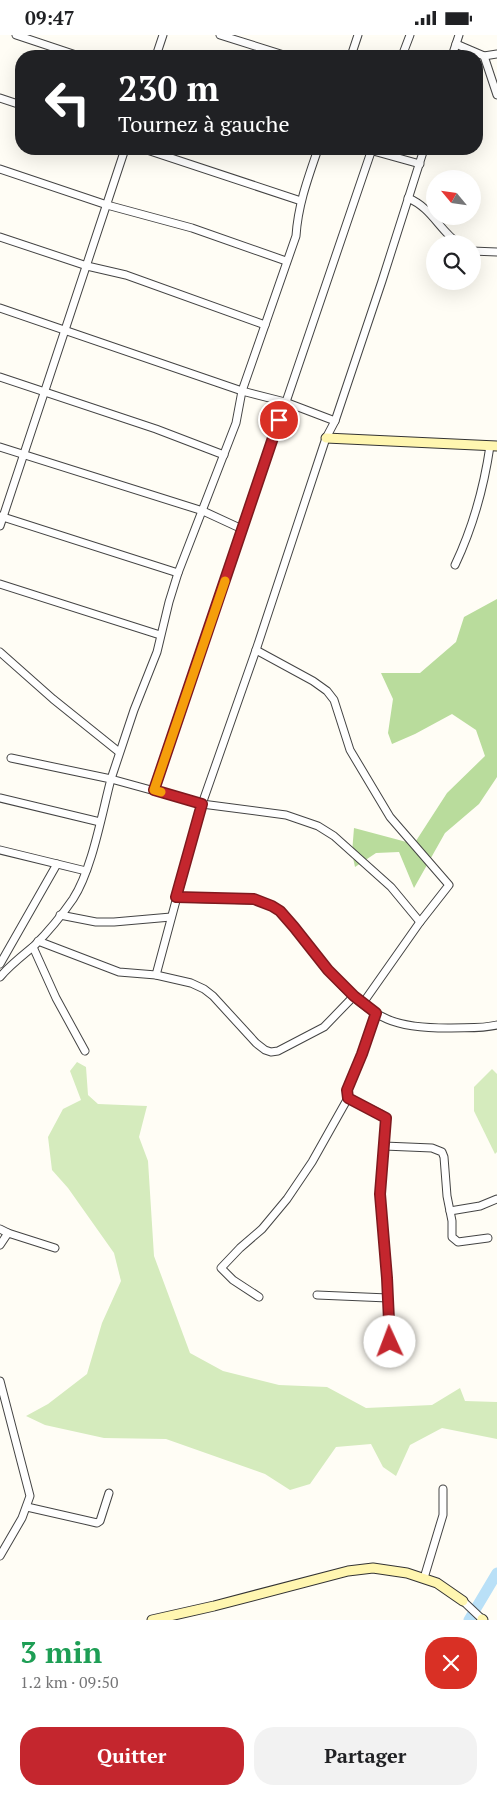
<!DOCTYPE html>
<html lang="fr">
<head>
<meta charset="utf-8">
<style>
  :root { --surface:#fff; --page:#f2f2f2; --text:#202124; --muted:#757577; --accent:#c4262e }
  body { margin:0; font-family:"PT Serif",serif; background:var(--page); color:var(--text); height:100vh; display:flex; flex-direction:column; font-size:19px; white-space:nowrap }
  * { box-sizing:border-box; margin:0 }
  p { font-size:16px; color:var(--muted) }
  .icon { flex:none; width:28px; height:28px; fill:none; stroke:currentColor; stroke-width:2; stroke-linecap:round; stroke-linejoin:round }
  .map { position:relative; height:1585px; overflow:hidden }
  .panel { display:flex; flex-direction:column; background:var(--surface); flex:1 }
  .panel>* { flex:none }
  .hud { position:absolute; left:15px; top:15px; width:468px; height:105px; border-radius:20px; box-shadow:0 5px 20px #0002; background:#202124; color:#fff; overflow:hidden }
  .needle { width:32px; rotate:299deg }
  .fabs { position:absolute; left:426px; top:135px; display:grid; gap:10px }
  .fabs a { display:grid; place-items:center; width:55px; height:55px; border-radius:50%; background:var(--surface); box-shadow:0 5px 20px #0002; font-size:25px }
  .pin { position:absolute; display:grid; place-items:center; width:42px; height:42px; color:#fff; margin:-21px; border:2px solid #fff; border-radius:50%; box-shadow:0 1px 5px #0007 }
  .me { position:absolute; width:55px; margin:-28px; rotate:358deg; stroke-linejoin:round; filter:drop-shadow(0 0 4px #0008) }
  .turn { display:flex; align-items:center; gap:18px; height:105px; padding:0 20px; font-size:22px }
  .turn .icon { width:65px; height:65px; stroke-width:2.5 }
  .turn b { display:block; font-size:35px; line-height:42px }
  .round { display:grid; place-items:center; flex:none; width:52px; height:52px; border-radius:20px; background:var(--page) }
  .head { display:flex; align-items:center; justify-content:space-between; height:85px; padding:0 20px }
  h1 { font-size:30px; font-weight:800; line-height:38px; color:#1e9e55 }
  .primary-button { display:flex; gap:10px; margin-top:auto; padding:10px 20px }
  .primary-button a { flex:1; height:58px; border-radius:20px; background:var(--accent); color:#fff; font-size:20px; font-weight:800; line-height:58px; text-align:center }
  .primary-button a+a { background:var(--page); color:var(--text) }
  .status { display:flex; justify-content:space-between; align-items:center; height:35px; padding:0 25px; background:var(--surface); direction:ltr }
  .status svg { height:14px; fill:currentColor }
  .map>svg:first-child { display:block }
  .green { fill:#d5ebbd }
  .forest { fill:#b9dc9c }
  .lines { fill:none; stroke-linecap:round; stroke-linejoin:round }
  .river { stroke:#b9e0f7; stroke-width:11 }
  .street-casing { stroke:#444; stroke-width:9 }
  .secondary-casing { stroke:#333; stroke-width:11 }
  .street { stroke:#fff; stroke-width:7 }
  .secondary { stroke:#fff6b0; stroke-width:9 }
  .route-casing { stroke:#7f191e; stroke-width:12 }
  .route { stroke:#c4262e; stroke-width:9 }
  .slow { stroke:#f59e0b; stroke-width:9 }
</style>
</head>
<body>
<div class="status"><b>09:47</b><svg viewBox="0 0 49 12"><path d="M0 12V9h3v3zM5 12V6h3v6zM10 12V3h3v9zM15 12V0h3v12zM26 1h20v11H26zM47 4h2v5h-2z"/></svg></div>
<div class="map">
<svg width="497" height="1585" viewBox="0 0 497 1585">
  <rect width="100%" height="100%" fill="#fffdf5"/>
  <!-- green -->
  <g class="green">
    <path d="M77,1027L86,1032L88,1060L98,1069L147,1071L139,1102L148,1126L154,1221L190,1318L223,1336L279,1350L327,1352L366,1373L432,1370L460,1353L465,1366L497,1367V1404L442,1393L410,1410L396,1441L383,1432L371,1409L336,1412L310,1449L290,1455L265,1439L166,1404L104,1403L45,1390L26,1381L48,1369L87,1339L102,1288L121,1246L114,1218L68,1153L52,1135L48,1102L63,1074L81,1065L70,1036Z"/>
    <path d="M492,1034L497,1039V1117L495,1119L474,1076V1052Z"/>
  </g>
  <!-- forest -->
  <path class="forest" d="M497,564V742L479,769L445,798L414,853L399,817L376,818L355,832L352,818L354,793L414,809L447,758L485,721L476,695L452,679L415,699L392,709L388,698L393,664L381,638H420L456,607L464,582Z"/>
  <g class="lines">
    <!-- river -->
    <path class="river" d="M469,1585L497,1538"/>
    <!-- street casing -->
    <g class="street-casing">
      <g id="street">
        <path d="M16,0L79,21"/>
        <path d="M220,0L287,21"/>
        <path d="M456,9L484,21L497,60"/>
        <path d="M156,21L163,0"/>
        <path d="M351,21L358,0"/>
        <path d="M402,21L410,0"/>
        <path d="M452,21L459,0"/>
        <path d="M484,21L497,19"/>
        <path d="M0,63L21,70"/>
        <path d="M144,114L301,166"/>
        <path d="M318,114C308,143 298,170 296,201L242,356L236,388L178,538L169,567L157,617L134,675L111,744L202,769L286,780L318,791L334,801L391,852L420,887"/>
        <path d="M366,114L420,129"/>
        <path d="M0,134L107,170L192,193L286,226"/>
        <path d="M408,163C432,173 439,195 459,209"/>
        <path d="M0,202L87,231L126,240L265,290"/>
        <path d="M472,216L497,217"/>
        <path d="M0,273L242,356L285,367L335,386"/>
        <path d="M0,342L156,394L224,420"/>
        <path d="M0,412L203,476L242,494"/>
        <path d="M0,481L178,538"/>
        <path d="M0,491L125,114"/>
        <path d="M455,530C473,492 484,452 490,411"/>
        <path d="M0,549L160,600"/>
        <path d="M256,615L313,646L327,656L334,665L350,715L390,782L449,850L420,887L363,968"/>
        <path d="M0,617L53,664L119,717"/>
        <path d="M154,755L372,114"/>
        <path d="M0,763L100,787"/>
        <path d="M0,815L86,836"/>
        <path d="M176,863L254,865L272,871L280,876C311,911 344,966 387,984C405,992 429,993 448,993C464,992 481,994 497,990"/>
        <path d="M60,880L96,887H114L171,882"/>
        <path d="M38,906L119,937L156,940L191,948L204,954L213,961L256,1008L265,1015L271,1017L278,1016L324,992L354,961"/>
        <path d="M33,912L56,963L85,1016"/>
        <path d="M0,929L57,829"/>
        <path d="M156,940L202,769L256,615L326,403L335,386L382,246L424,114"/>
        <path d="M0,942C10,930 22,921 34,911C48,897 62,880 73,864C92,835 102,778 111,744L11,723"/>
        <path d="M376,978L362,1019L347,1055L348,1063L381,1079L386,1083L380,1159L387,1243L390,1323"/>
        <path d="M384,1111L432,1113L442,1117L444,1122L447,1161L452,1186V1202L458,1207L488,1203"/>
        <path d="M450,1176L480,1171L497,1164"/>
        <path d="M0,1194L8,1198"/>
        <path d="M0,1210L8,1198L55,1213"/>
        <path d="M317,1260L388,1263"/>
        <path d="M259,1262L233,1245L221,1233L240,1213L262,1194L287,1164L312,1127L348,1063"/>
        <path d="M0,1346L30,1461L22,1483L0,1521"/>
        <path d="M27,1472L97,1488L100,1486L109,1458"/>
        <path d="M424,1543L443,1480V1454"/>
        <path d="M463,1566L482,1584"/>
      </g>
    </g>
    <!-- secondary casing -->
    <g class="secondary-casing">
      <g id="secondary">
        <path d="M326,403L497,411"/>
        <path d="M482,1584L483,1585"/>
        <path d="M152,1585L214,1571L348,1536L373,1533L407,1538L437,1548L463,1566"/>
      </g>
    </g>
    <!-- street -->
    <use href="#street" class="street"/>
    <!-- secondary -->
    <use href="#secondary" class="secondary"/>
  </g>
  <g class="lines">
    <!-- route casing -->
    <g class="route-casing">
      <path id="route" d="M279,385L154,755L202,769L176,862L254,864L272,871L280,876L294,892L328,935L354,961L376,978L362,1019L347,1055L348,1063L386,1083L380,1159L387,1243L390,1307"/>
    </g>
    <!-- route -->
    <use href="#route" class="route"/>
    <!-- slow -->
    <path class="slow" d="M161,757L154,755L225,546"/>
  </g>
</svg>
<div class="fabs">
<a><svg class="needle" viewBox="-14 -14 28 28"><path d="M0-13l5 13h-10z" fill="#e53935"/><path d="M0 13l5-13h-10z" fill="#757577"/></svg></a>
<a><svg class="icon" aria-label="search" viewBox="0 0 24 24"><circle cx="10" cy="10" r="6"/><path d="M15 15l6 6"/></svg></a>
</div>
<div class="pin" style="left:279px;top:385px;background:#d93025"><svg class="icon" aria-label="arrive" viewBox="0 0 24 24"><path d="M6 21V4h12l-3 4 3 4H6"/></svg></div>
<svg class="me" style="left:390px;top:1307px" viewBox="-20 -20 40 40"><circle r="19" fill="#fff"/><path d="M0-13L10 11 0 6-10 11z" fill="#c4262e"/></svg>
<div class="hud">
<div class="turn"><svg class="icon" aria-label="left" viewBox="0 0 24 24"><path d="M17 20v-9H6M10 6l-5 5 5 5"/></svg><div><b>230 m</b>Tournez à gauche</div></div>
</div>
</div>
<section class="panel">
<div class="head"><div><h1>3 min</h1><p>1.2 km · 09:50</p></div><a class="round" style="background:#d93025;color:#fff"><svg class="icon" aria-label="close" viewBox="0 0 24 24"><path d="M6 6l12 12M18 6L6 18"/></svg></a></div>
<div class="primary-button"><a>Quitter</a><a>Partager</a></div>
</section>
</body>
</html>
